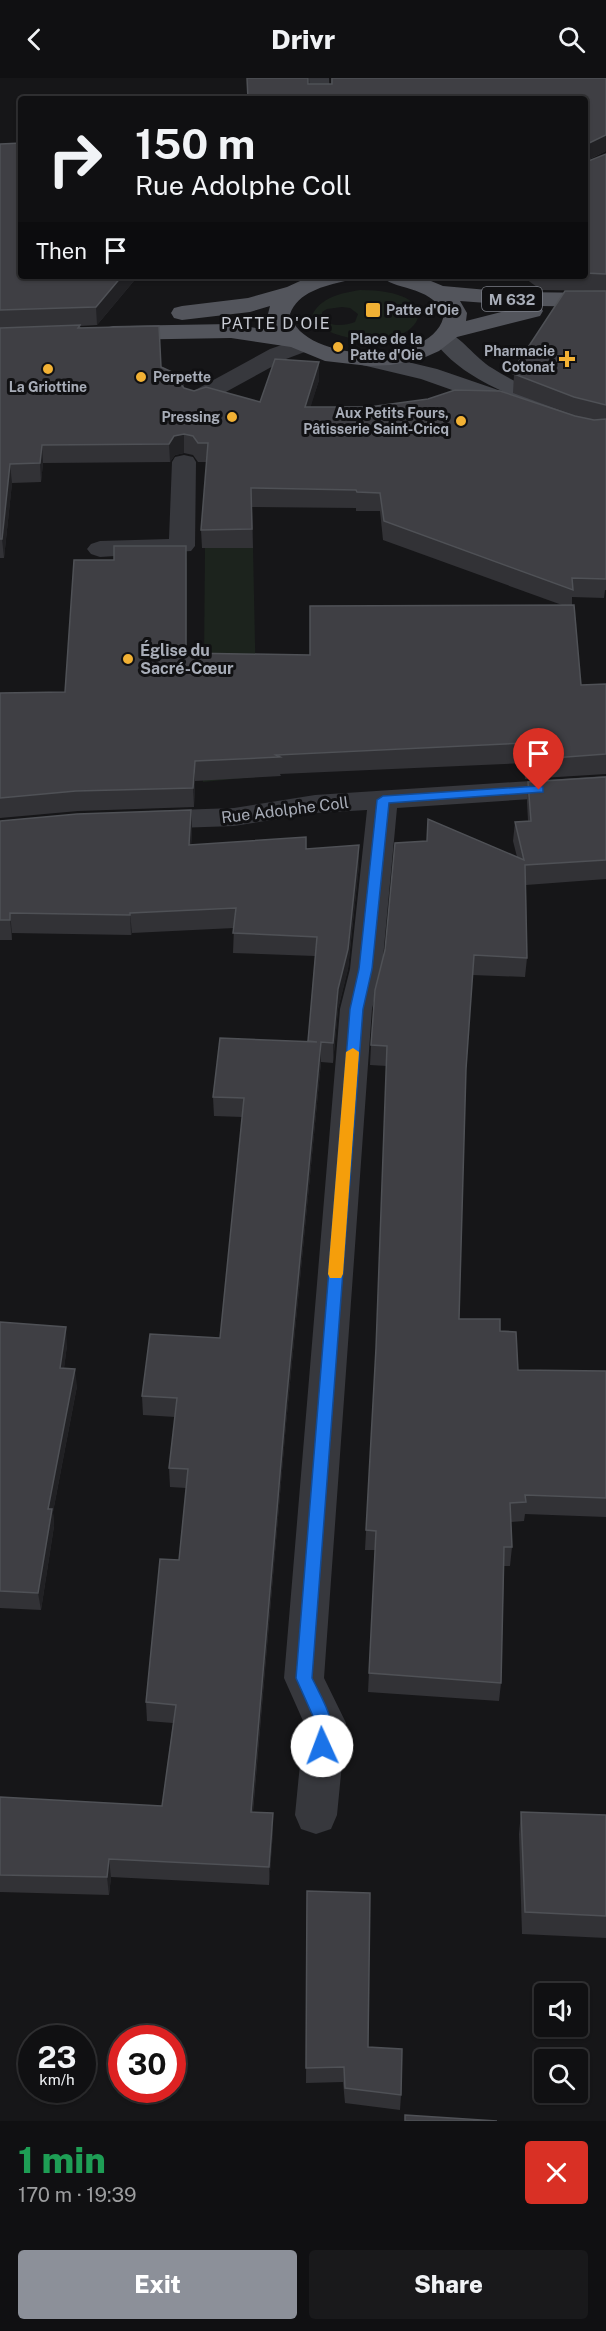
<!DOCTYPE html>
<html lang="en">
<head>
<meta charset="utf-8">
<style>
  :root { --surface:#101012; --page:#19191b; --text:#f1f3f6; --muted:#9c9d9f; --line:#303032; --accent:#8c9099 }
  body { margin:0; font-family:"Public Sans",sans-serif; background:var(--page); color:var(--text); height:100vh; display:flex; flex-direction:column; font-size:22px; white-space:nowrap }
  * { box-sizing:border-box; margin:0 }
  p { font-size:20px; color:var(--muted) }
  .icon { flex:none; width:33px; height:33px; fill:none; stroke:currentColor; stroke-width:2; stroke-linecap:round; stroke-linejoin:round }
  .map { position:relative; height:2043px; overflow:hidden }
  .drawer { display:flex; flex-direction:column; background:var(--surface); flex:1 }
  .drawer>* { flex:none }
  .banner { position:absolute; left:18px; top:18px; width:570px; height:183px; border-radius:6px; box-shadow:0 2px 4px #0004,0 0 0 2px var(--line); background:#101012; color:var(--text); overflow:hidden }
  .controls { position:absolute; left:534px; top:1905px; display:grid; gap:12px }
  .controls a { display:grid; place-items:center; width:54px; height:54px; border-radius:6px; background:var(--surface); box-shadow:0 2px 4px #0004,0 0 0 2px var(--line); font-size:30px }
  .speed { position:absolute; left:18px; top:1947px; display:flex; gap:12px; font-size:30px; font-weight:700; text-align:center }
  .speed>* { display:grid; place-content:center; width:78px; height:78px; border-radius:50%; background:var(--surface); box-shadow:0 2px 4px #0004,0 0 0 2px var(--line); line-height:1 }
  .speed small { font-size:15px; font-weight:400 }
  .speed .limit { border:9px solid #d22; background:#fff; color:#111 }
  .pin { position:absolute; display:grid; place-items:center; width:51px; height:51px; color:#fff; margin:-62px -26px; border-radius:50% 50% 50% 0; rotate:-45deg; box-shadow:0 0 6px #0007 }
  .pin .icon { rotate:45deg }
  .me { position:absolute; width:66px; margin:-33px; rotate:358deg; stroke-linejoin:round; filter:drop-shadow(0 0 4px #0008) }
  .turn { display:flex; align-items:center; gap:21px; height:126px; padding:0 18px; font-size:27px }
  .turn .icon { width:78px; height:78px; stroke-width:2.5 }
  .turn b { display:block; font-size:42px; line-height:51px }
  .then { display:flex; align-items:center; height:57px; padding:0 18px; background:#0003; gap:12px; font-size:22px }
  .round { display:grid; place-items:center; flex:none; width:63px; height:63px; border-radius:6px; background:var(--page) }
  .overview { display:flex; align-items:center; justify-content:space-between; height:102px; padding:0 18px }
  h1 { font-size:36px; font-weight:800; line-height:45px; color:#1e9e55 }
  .cta { display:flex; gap:12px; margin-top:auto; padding:12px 18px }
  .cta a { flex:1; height:69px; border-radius:6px; background:var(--accent); color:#fff; font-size:24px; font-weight:800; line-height:69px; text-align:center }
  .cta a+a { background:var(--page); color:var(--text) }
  header { display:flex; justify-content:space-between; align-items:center; height:78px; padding:0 18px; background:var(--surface); font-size:27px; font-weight:800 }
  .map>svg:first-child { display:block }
  .green { fill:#1c231d; fill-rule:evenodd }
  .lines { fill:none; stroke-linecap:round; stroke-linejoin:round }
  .lane { fill:#37383d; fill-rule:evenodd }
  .street { fill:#37383d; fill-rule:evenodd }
  .secondary { fill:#45474d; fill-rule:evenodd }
  .primary { fill:#53555c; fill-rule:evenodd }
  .wall { fill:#323236 }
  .shaded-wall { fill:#212124 }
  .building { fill:#3f3f44; stroke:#4f5156; stroke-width:1.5 }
  .route { fill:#1a73e8; stroke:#114b97; stroke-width:1.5 }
  .slow { fill:#f59e0b }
  .poi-dot { fill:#f2b134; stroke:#111113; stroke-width:2 }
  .labels { text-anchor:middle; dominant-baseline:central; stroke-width:6; stroke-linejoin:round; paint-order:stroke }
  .far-poi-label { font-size:14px; font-weight:bold; fill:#a8adb8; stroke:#111113; text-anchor:start }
  .shield { fill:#111113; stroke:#7b7e86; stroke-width:1.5 }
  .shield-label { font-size:15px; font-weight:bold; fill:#a8adb8 }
  .far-quarter-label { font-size:16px; letter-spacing:1.5px; fill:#c9ccd4; stroke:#111113 }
  .poi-label { font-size:16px; font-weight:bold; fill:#a8adb8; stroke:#111113; text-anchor:start }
  .street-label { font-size:16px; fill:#a8adb8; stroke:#111113 }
</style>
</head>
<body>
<header><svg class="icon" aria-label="back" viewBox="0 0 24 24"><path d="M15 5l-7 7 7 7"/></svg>Drivr<svg class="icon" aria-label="search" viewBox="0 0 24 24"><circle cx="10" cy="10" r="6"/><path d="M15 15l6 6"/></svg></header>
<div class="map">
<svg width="606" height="2043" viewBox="0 0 606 2043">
  <rect width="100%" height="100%" fill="#161618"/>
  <!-- green -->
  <g class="green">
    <path d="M360,212C459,212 418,280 342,258C331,255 316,249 312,238C320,219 342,215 360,212ZM342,229L350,230L358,236L355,244C344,248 331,249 322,241V234L327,231Z"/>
    <path d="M205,470H253L257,661L255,699L203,704Z"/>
  </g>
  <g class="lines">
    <!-- lane -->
    <g class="lane">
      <path d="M302,260L310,262L314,267L310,272L286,281L202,327L194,329L186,327L182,322L186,317L270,271Z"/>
      <path d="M184,377L193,379L196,384L195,468L191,473L100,479L91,476L87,471L91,466L100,463L169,461L172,384L175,379Z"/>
    </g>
    <!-- street -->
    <g class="street">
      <path d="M309,0H329L330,21H310Z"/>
      <path d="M606,698V716L397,730L382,891L372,931L324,1600L346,1645L337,1737L331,1751L316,1756L301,1751L295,1737L304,1645L284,1600L340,931L350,891L367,732L315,735L234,748L148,751L138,749L133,742L138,735L148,733L234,730L315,717Z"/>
    </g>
    <!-- secondary -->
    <path class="secondary" d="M444,253C460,257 476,281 492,290C527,312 568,328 606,347V363L534,329L530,334L522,336L514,334L421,301L358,286L354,281L358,276L366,274L437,291L504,314C476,301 450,286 432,260L436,255Z"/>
    <!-- primary -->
    <path class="primary" d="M311,198H348L345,203C324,208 298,214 290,236C302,287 439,289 444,235C430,207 391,212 382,198H419L443,208L511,214L606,215V229L540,228L543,233L540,238L457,259L439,273L421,281L391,287L369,288L325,283L291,269L231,260L113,262L105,260L101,255L105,250L113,248L231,246L274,253L268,236L270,228L250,234L182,242L174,240L171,235L174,230L182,228L248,220L287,209ZM460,223L525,228L466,243L467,235Z"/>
  </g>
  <!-- wall -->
  <g class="wall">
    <path d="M331,0H606V73L586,83V84L606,76V213L541,212L522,198H585V21H248L308,6H331Z"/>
    <path d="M0,66L21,198H138L97,247L80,248L81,250L183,299L184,310L194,313L260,324L319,284V302L310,329L575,338L589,341L573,337L513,315L514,296L518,295L519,283L606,213V512H605L604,520L572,519V527L581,607L606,606V696L525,701L524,685L280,696L281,698L195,703L194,729L78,733L0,740V615L65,614L187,487L186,575L310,577L562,527L383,462L380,433H356V430L252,429L253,470H202L201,452L207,384H198L193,377L184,375L175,377L170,384L43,385L41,404L12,405L4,480H0Z"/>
    <path d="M606,699V801L526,807L527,880L525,899L472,897L466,993L459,1241L500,1253L518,1292L606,1293V1439L525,1436L524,1443L511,1444L512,1469L510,1488H504L501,1605L499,1623L368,1614L375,1472H365L376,1270L387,988L370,987L371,967L517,779L513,763L515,744L528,743L527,724L528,704Z"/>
    <path d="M191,732L192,752L191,767L306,771L359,767V787L348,891L338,931L333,985L321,984L286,1346L253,1734L273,1753L269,1807L111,1799L109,1817L0,1814V1719L162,1728L173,1645L147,1643L146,1624L179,1482L186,1410L170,1409L169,1390L175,1339L143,1337L142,1318L220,1260L242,1039L214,1038L213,1019L308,963L315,878L233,875L234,850L132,855L131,857L12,855V862H0V743Z"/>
    <path d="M0,1244L67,1267L64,1290L77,1308L53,1434L54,1448L41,1532L0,1530Z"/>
    <path d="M521,1734L606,1737V1860L522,1856L519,1756Z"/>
    <path d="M307,1813L368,1969L401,2017L400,2032L345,2025L343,2004L306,2005Z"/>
  </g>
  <!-- shaded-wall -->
  <g class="shaded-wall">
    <path d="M606,57V73L585,83V67Z"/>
    <path d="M122,198H138L97,247L96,229Z"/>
    <path d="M319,284V302L305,347V329Z"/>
    <path d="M183,299V317L179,304Z"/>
    <path d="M184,356V375L175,377L170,384L169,366L174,358Z"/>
    <path d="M42,367L43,385L41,404L40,385Z"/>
    <path d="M10,386L12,405L4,480L2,461Z"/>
    <path d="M186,468L187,487L186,594Z"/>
    <path d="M195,683V703L194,729L193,710Z"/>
    <path d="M191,732L192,752L190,787L189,767Z"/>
    <path d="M359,767V787L348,891L338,931L333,985V965L338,911Z"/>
    <path d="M10,835L12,855V862L10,842Z"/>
    <path d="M130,835L132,855L131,857L130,837Z"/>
    <path d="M321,964V984L286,1346L251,1752V1734L286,1326Z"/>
    <path d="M66,1249L67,1267L62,1307L60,1290Z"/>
    <path d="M75,1291L77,1308L53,1434L54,1448L41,1532L38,1515L48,1431Z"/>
    <path d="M273,1735V1753L269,1807V1789Z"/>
    <path d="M109,1781L111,1799L109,1817L107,1799Z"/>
  </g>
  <!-- building -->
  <g class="building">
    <path d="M247,0H308V6H332V0H606V57L585,67V21H248Z"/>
    <path d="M21,65V198H122L96,229L0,232V66Z"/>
    <path d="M585,76L586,84L606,76V196L585,195Z"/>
    <path d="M565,213H606V327L574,319L514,296L519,295L523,290L519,283Z"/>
    <path d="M80,247L78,250L159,248L161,289L183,299L179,304L184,310L194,313L206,309L260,324L275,281L319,284L305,329H369L428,321L455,312L500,313L575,338L594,342L606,341V501L572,500L573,512L384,443L380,415L357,414L356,412L251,410L252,451L201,452L208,365H198L193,358L184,356L174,358L169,366L42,367L40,385L10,386L2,461H0V250Z"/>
    <path d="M114,468H186V575L310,577V528L574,527L581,607L606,606V676L527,682L526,665L276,677L280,679L195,683L193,710L76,713L0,720V615L65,614L74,482H114Z"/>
    <path d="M606,699V782L525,787L527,880L474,877L466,991L459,1241H500V1253L516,1254L518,1292L606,1293V1420L525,1417L526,1424L510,1425L512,1469H504L501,1605L369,1595L376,1453L366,1452L376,1270L387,968L371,967L375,912L385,872L395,765L427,763L428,741L524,782L515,744L531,743L528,704Z"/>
    <path d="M191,732L189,767L306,759V771L359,767L348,871L338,911L333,965L321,964L286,1326L251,1734L273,1735L269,1789L109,1781L107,1799L0,1797V1719L162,1728L176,1627L146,1624L160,1481L179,1482L188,1391L169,1390L177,1320L142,1318L150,1256L220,1260L244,1020L213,1019L220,960L317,964L308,963L317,859L233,855L236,830L130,835V837L10,835V842H0V743L77,736Z"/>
    <path d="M0,1244L66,1249L60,1290L75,1291L48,1431H52L38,1515L0,1513Z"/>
    <path d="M521,1734L606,1737V1838L525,1834Z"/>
    <path d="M307,1813L370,1815L368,1969L402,1971L401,2017L345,2010L344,1989L306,1990Z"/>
    <path d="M405,2037L497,2043H405Z"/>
  </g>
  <!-- route -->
  <path class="route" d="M539,708L543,709V714L389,725L372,891L363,931L312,1600C323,1623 340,1648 329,1673L322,1675L316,1673L314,1668L316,1645L296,1600L350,931L359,891L377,722L383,718Z"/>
  <!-- slow -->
  <path class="slow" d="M353,970L359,974L343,1196L341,1200H330L328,1196L346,974Z"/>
  <!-- markers -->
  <g class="poi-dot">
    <rect x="365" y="224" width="16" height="16" rx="3"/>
    <circle cx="338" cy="269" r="6"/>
    <path d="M564 272h6v6h6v6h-6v6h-6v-6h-6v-6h6z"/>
    <circle cx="48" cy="291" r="6"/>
    <circle cx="141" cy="299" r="6"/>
    <circle cx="232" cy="339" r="6"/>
    <circle cx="461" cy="343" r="6"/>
    <circle cx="128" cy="581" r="6"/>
  </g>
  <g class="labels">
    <!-- far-poi labels -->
    <g class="far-poi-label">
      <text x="386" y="232">Patte d'Oie</text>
      <text x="350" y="261">Place de la<tspan x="350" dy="16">Patte d'Oie</tspan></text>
      <text x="555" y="273" text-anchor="end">Pharmacie<tspan x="555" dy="16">Cotonat</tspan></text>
      <text x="153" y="299">Perpette</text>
      <text x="48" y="309" text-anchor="middle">La Griottine</text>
      <text x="449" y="335" text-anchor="end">Aux Petits Fours,<tspan x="449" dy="16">Pâtisserie Saint-Cricq</tspan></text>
      <text x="220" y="339" text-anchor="end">Pressing</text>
    </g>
    <!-- shield labels -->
    <rect class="shield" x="482" y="209" width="60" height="24" rx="4.5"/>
    <g class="shield-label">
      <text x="512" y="221">M 632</text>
    </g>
    <!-- far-quarter labels -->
    <g class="far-quarter-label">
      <text x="276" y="245">PATTE D'OIE</text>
    </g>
    <!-- poi labels -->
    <g class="poi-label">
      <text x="140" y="572">Église du<tspan x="140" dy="18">Sacré-Cœur</tspan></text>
    </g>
    <!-- street labels -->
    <g class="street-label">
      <text transform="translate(285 732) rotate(-7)">Rue Adolphe Coll</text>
    </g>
  </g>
</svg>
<div class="controls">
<a><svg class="icon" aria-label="sound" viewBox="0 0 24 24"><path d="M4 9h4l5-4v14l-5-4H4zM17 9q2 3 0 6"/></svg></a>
<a><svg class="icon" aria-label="search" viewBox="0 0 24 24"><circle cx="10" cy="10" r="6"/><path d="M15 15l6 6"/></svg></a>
</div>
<div class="speed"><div>23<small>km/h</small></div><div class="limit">30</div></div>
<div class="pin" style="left:539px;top:712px;background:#d93025"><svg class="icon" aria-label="arrive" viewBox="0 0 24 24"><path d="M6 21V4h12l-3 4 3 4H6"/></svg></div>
<svg class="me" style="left:322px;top:1668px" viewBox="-20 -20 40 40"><circle r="19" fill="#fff"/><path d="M0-13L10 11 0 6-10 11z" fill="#1a73e8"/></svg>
<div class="banner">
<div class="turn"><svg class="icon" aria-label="right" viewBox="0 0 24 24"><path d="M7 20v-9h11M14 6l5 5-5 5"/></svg><div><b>150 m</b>Rue Adolphe Coll</div></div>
<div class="then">Then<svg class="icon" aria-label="arrive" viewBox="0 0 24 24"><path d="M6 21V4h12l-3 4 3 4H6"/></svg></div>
</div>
</div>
<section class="drawer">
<div class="overview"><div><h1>1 min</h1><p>170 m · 19:39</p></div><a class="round" style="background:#d93025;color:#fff"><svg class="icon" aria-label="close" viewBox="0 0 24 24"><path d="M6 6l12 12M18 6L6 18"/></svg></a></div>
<div class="cta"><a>Exit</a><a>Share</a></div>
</section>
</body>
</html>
